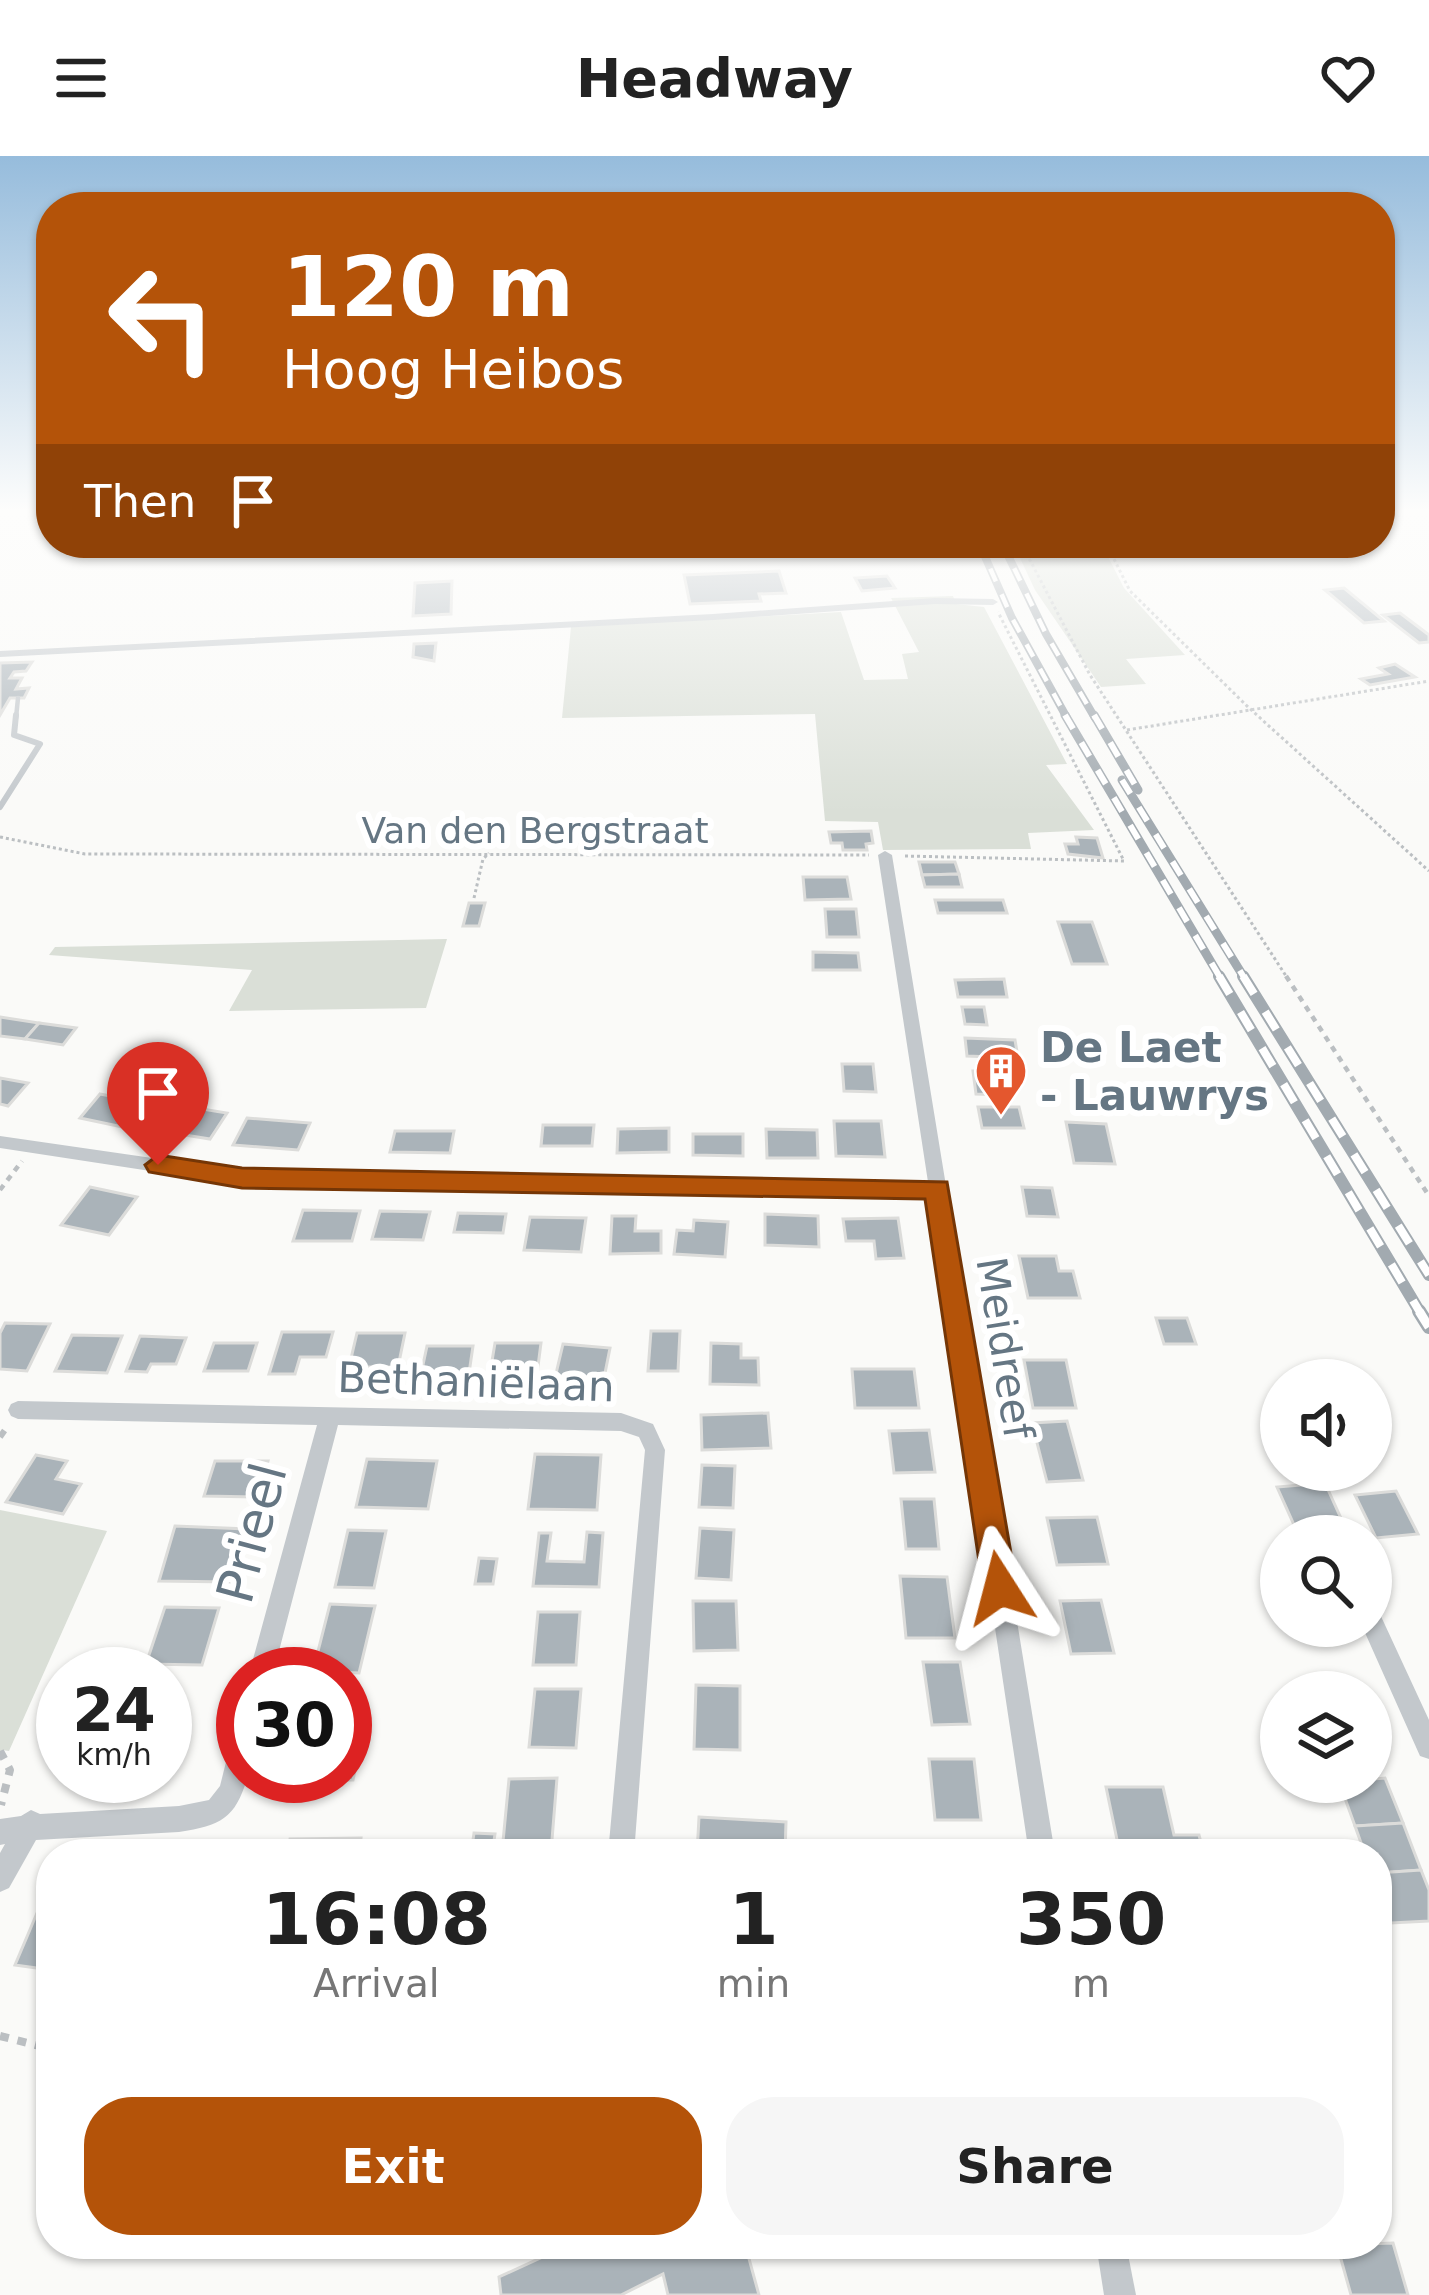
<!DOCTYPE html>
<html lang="en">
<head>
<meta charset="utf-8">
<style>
  :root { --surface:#fff; --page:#f6f6f6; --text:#222; --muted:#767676; --accent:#b45309 }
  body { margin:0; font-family:"DejaVu Sans",sans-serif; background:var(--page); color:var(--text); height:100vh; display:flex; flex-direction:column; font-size:45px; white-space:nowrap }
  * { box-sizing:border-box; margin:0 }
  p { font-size:39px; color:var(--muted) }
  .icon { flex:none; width:66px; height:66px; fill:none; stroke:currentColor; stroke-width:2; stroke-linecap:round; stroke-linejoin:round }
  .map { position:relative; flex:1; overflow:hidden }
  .drawer { position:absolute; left:36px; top:1683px; width:1356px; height:420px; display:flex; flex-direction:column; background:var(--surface); border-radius:48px; box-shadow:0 3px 9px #0004 }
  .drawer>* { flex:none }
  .hud { position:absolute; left:36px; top:36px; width:1359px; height:366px; border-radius:48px; box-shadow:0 3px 9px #0004; background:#b45309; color:#fff; overflow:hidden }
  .buttons { position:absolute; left:1260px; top:1203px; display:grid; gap:24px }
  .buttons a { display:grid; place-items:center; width:132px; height:132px; border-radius:50%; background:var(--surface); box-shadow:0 3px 9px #0004; font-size:60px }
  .speed { position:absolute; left:36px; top:1491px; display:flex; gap:24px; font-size:60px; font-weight:700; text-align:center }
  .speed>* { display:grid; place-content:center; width:156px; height:156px; border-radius:50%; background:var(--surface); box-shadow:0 3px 9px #0004; line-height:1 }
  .speed small { font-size:30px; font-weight:400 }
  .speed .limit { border:18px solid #d22; background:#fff; color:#111 }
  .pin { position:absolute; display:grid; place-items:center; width:102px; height:102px; color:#fff; margin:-123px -51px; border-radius:50% 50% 50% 0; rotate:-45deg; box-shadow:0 0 12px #0007 }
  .pin .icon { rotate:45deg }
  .me { position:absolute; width:132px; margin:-66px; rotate:351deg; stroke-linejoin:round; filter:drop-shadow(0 0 9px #0008) }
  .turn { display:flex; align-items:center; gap:42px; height:252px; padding:0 48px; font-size:54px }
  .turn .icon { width:156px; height:156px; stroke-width:2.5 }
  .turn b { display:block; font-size:84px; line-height:102px }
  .then { display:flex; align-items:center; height:114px; padding:0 48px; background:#0003; gap:24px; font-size:45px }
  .eta { display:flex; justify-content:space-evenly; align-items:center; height:204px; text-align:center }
  .eta b { font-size:72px; font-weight:600; line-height:84px }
  .cta { display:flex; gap:24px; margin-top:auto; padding:24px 48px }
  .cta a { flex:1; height:138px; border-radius:48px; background:var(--accent); color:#fff; font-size:48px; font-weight:600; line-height:138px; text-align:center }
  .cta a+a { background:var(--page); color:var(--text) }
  header { display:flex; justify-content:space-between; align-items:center; height:156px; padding:0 48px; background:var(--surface); font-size:54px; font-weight:600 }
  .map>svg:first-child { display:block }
  .green { fill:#dadfd7 }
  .building { fill:#aab3b9; stroke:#dcdcda; stroke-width:3 }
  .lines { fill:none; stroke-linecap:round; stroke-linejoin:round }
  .path-far3 { stroke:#bbbfc2; stroke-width:3; stroke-dasharray:3 3; stroke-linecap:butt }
  .path-far2 { stroke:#bbbfc2; stroke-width:4.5; stroke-dasharray:6 6; stroke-linecap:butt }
  .path-far1 { stroke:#bbbfc2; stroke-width:6; stroke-dasharray:8 8; stroke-linecap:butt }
  .path { stroke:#bbbfc2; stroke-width:8; stroke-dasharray:9 9; stroke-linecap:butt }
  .lane-far1 { stroke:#c3c8cc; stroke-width:4.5 }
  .lane { stroke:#c3c8cc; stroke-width:6 }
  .street { fill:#c3c8cc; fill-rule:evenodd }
  .rail-far3-casing { stroke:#a2aab0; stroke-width:8 }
  .rail-far2-casing { stroke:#a2aab0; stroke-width:9 }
  .rail-far1-casing { stroke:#a2aab0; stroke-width:12 }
  .rail-casing { stroke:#a2aab0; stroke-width:14 }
  .rail-far3 { stroke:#fff; stroke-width:4.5; stroke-dasharray:14; stroke-linecap:butt }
  .rail-far2 { stroke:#fff; stroke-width:6; stroke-dasharray:16; stroke-linecap:butt }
  .rail-far1 { stroke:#fff; stroke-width:8; stroke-dasharray:21; stroke-linecap:butt }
  .rail { stroke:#fff; stroke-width:9; stroke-dasharray:27; stroke-linecap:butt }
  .route { fill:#b45309; stroke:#753606; stroke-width:3 }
  .labels { text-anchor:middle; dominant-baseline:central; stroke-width:12; stroke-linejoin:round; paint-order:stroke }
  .far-street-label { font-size:36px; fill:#657683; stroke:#fff }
  .poi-label { font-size:42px; font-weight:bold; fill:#657683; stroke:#fff; text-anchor:start }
  .street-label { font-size:42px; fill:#657683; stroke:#fff }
  .near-street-label { font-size:51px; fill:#657683; stroke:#fff }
</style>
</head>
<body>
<header><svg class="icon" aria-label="menu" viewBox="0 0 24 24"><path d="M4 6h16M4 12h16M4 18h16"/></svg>Headway<svg class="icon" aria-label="heart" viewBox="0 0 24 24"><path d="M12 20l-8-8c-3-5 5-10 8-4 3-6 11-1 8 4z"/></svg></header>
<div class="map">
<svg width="1429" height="2139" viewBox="0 0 1429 2139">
  <rect width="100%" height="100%" fill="#fafaf8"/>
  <!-- green -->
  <g class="green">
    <path d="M1013,387H1101L1124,432L1185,499L1126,503L1146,528L1101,531L1035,434Z"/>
    <path d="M953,440L956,448L984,451L1067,608L1046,609L1094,674L1028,677L1031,693L883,694L878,666L825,665L815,558L562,562L571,471L841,456L864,524L908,523L902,498L919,496L891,442Z"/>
    <path d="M447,783L426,852L229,855L252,814L49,799L55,791Z"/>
    <path d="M0,1354L107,1375L9,1595L2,1594L0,1599Z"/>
  </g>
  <!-- building -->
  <g class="building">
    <path d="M779,415L786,437L759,438L761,445L690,448L684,419Z"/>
    <path d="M887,420L895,432L862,435L855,422Z"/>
    <path d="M452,425L451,458L413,460L415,427Z"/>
    <path d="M1344,432L1384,465L1364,467L1325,434Z"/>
    <path d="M1400,457L1429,479V486L1419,487L1383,459Z"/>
    <path d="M436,487L434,505L413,501L414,488Z"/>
    <path d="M32,506L26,515L14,516L10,522H22L16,533L29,532L24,542H10L0,559V507Z"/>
    <path d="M1395,508L1415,521L1370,529L1361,523L1388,518L1379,512Z"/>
    <path d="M871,675L873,687L866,688L867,694H843L842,687H831L829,676Z"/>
    <path d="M1076,681L1097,682L1103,702L1068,698L1065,688H1078Z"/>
    <path d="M919,706H955L959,718L922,719Z"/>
    <path d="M959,718L962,731H925L922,719Z"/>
    <path d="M803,721H847L851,743L805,744Z"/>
    <path d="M935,744H1003L1007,757H938Z"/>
    <path d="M469,747H485L479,770H463Z"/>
    <path d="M825,753H856L859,781H827Z"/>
    <path d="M1058,766H1092L1107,808H1072Z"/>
    <path d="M813,796L858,797L860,814H813Z"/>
    <path d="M1004,823L1007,841H958L955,824Z"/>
    <path d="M962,851H984L987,869L965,868Z"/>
    <path d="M0,861L39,867L25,883L0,880Z"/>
    <path d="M39,867L76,872L63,889L25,883Z"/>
    <path d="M965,882L1015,884L1018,902L967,900Z"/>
    <path d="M842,908H873L876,936L844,935Z"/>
    <path d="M973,915L1003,916L1006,939L976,938Z"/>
    <path d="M0,922L28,927L8,950L0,948Z"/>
    <path d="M100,938L157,949L137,974L80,962Z"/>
    <path d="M178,949L227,957L210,983L160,975Z"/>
    <path d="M978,951H1019L1024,972H982Z"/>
    <path d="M247,962L310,967L298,994L233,989Z"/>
    <path d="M834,965H881L885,1001L836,1000Z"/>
    <path d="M1066,966L1106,968L1115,1008L1074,1007Z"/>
    <path d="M543,969H594L592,990H541Z"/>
    <path d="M669,972V996L617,997L618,973Z"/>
    <path d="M766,973L817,974L818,1002H767Z"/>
    <path d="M395,975H454L450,997L390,996Z"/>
    <path d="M693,978H743V1000L693,999Z"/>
    <path d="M90,1031L137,1041L109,1079L61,1069Z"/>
    <path d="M1022,1031L1052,1032L1058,1061L1027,1060Z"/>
    <path d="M303,1054L360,1055L352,1085H293Z"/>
    <path d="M380,1055L430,1056L423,1084L372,1083Z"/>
    <path d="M458,1057L506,1058L503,1077L454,1076Z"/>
    <path d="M765,1058L818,1060L819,1091L765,1089Z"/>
    <path d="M612,1060H636L635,1075H661V1097L610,1098Z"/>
    <path d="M530,1061L586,1062L581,1096L524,1094Z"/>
    <path d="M898,1062L904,1102L876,1103L874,1085H846L843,1063Z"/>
    <path d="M694,1064L728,1066L725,1101L674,1098L677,1074L693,1075Z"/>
    <path d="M1019,1100H1056L1059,1115H1073L1080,1142H1028Z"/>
    <path d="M1156,1162H1187L1196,1188H1164Z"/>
    <path d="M5,1167L50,1168L27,1215L0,1213V1177Z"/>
    <path d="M651,1175H680L678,1215H648Z"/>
    <path d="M282,1176H333L326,1201H300L295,1218H269Z"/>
    <path d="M357,1177H405L398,1211H349Z"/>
    <path d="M72,1179L122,1180L107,1217L55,1215Z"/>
    <path d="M140,1180L186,1182L176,1208H151L147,1216L126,1215Z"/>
    <path d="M214,1187H257L248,1215H204Z"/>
    <path d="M495,1187H541L537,1218L490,1217Z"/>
    <path d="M711,1187L741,1188V1202H758L759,1229L710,1228Z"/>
    <path d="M563,1188L610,1192L603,1227L555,1222Z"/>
    <path d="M427,1190H473L468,1224L420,1223Z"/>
    <path d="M1024,1204H1066L1076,1252H1033Z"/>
    <path d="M852,1213H914L919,1252H855Z"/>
    <path d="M768,1257L771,1292L702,1294L701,1259Z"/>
    <path d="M1067,1265L1083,1324L1047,1326L1032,1267Z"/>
    <path d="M929,1274L935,1316L894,1317L889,1275Z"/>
    <path d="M535,1298L601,1299L597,1354L528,1353Z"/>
    <path d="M36,1299L67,1305L56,1323L81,1328L63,1358L6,1346Z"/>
    <path d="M367,1303L437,1305L428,1353L356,1351Z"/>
    <path d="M215,1305H268L258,1341L204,1340Z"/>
    <path d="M702,1309L735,1310L733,1352L699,1351Z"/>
    <path d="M1325,1327L1349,1380H1299L1277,1331Z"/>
    <path d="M1396,1335L1418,1378L1376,1382L1355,1339Z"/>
    <path d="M901,1343H934L939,1393H906Z"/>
    <path d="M1097,1361L1108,1408L1057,1409L1047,1362Z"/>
    <path d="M175,1370L247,1373L232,1426L159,1425Z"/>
    <path d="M700,1372L734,1374L731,1424L696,1422Z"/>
    <path d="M348,1374L386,1375L374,1432L335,1431Z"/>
    <path d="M587,1376L603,1377L599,1431L533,1430L539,1377H551L547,1405L584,1406Z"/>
    <path d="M479,1402L497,1403L493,1428H475Z"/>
    <path d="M900,1420L947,1421L955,1482H906Z"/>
    <path d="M1101,1444L1114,1497L1071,1498L1060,1445Z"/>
    <path d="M693,1445H736L738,1494L694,1495Z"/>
    <path d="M330,1448L375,1450L359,1517L313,1515Z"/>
    <path d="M165,1451L219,1452L202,1509L146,1508Z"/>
    <path d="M538,1456H580L576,1509H533Z"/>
    <path d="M923,1506H960L970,1568L932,1569Z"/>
    <path d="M696,1529L740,1530V1594L694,1593Z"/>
    <path d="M535,1533H581L576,1592L529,1591Z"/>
    <path d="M165,1550L184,1551L166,1600H165Z"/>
    <path d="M345,1555L368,1556L353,1624L289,1625L290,1620H345Z"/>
    <path d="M929,1603H974L981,1664H935Z"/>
    <path d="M557,1622L551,1696H502L509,1623Z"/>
    <path d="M1385,1622L1403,1667L1355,1670L1339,1626Z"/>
    <path d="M1106,1631H1163L1174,1679H1199L1204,1698H1120Z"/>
    <path d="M699,1661L786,1666L785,1698H697Z"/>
    <path d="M1403,1667L1421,1714L1377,1717V1698H1365L1355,1670Z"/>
    <path d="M474,1677L495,1678L492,1698H471Z"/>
    <path d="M361,1682L359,1698H287L290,1683Z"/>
    <path d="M1421,1714L1429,1734V1765L1391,1767L1377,1717Z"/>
    <path d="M51,1724V1814L15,1809Z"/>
    <path d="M1393,2087L1408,2139H1351L1337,2089Z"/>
    <path d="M571,2088H745L759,2139H668L663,2118L621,2139H501L499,2121Z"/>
  </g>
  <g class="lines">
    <!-- path-far3 -->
    <g class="path-far3">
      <path d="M1021,387L1090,519L1288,823"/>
      <path d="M1106,387L1130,435L1248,551L1429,715"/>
      <path d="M1127,574L1429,525"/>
      <path d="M0,681L85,698L869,699"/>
      <path d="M905,700L1124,705L998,456"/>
      <path d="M474,742L483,703L489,697"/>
    </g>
    <!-- path-far2 -->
    <g class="path-far2">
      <path d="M1286,820L1429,1040"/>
      <path d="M0,1034L22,1005"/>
    </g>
    <!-- path-far1 -->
    <path class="path-far1" d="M0,1281L9,1268"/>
    <!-- path -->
    <g class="path">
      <path d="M0,1595L10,1614L1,1649"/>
      <path d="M0,1880L51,1893"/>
    </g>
    <!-- lane-far1 -->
    <path class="lane-far1" d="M16,562L18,542"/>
    <!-- lane -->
    <path class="lane" d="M0,651L40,588L14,579L16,559"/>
    <!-- street -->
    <g class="street">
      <path d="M935,442L993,443L998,446L993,449L935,448L713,464L0,501V495L713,458Z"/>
      <path d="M885,695L892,699L1055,1698H1029L930,1040L242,1029L0,992V980L242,1015L928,1026L878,699Z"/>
      <path d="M18,1245L621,1257L653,1268L665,1294L634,1698H608L645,1294L639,1281L621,1275L338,1269L273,1518H249L317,1269L18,1263L11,1260L8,1254L11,1248Z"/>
      <path d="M1371,1453L1379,1456L1429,1564V1603L1420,1600L1362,1470H1371Z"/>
      <path d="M243,1571V1620H248C235,1663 222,1669 179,1676L36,1684L9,1732L0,1736V1697L5,1688L0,1689V1663L21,1660L31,1654L40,1658L179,1650L209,1644L220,1630L234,1574Z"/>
      <path d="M1096,2088H1126L1136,2139H1104Z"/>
    </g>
    <!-- rail-far3 casing -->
    <g class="rail-far3-casing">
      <g id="rail-far3">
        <path d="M979,387L1012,462L1067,562"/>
        <path d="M1002,387L1046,478L1095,562"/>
      </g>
    </g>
    <!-- rail-far2 casing -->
    <g class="rail-far2-casing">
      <g id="rail-far2">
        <path d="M1065,559L1221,823"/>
        <path d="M1094,559L1138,634"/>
        <path d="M1122,624L1245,823"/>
      </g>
    </g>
    <!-- rail-far1 casing -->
    <g class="rail-far1-casing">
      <g id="rail-far1">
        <path d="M1219,820L1421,1158"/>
        <path d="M1243,820L1429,1119"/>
      </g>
    </g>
    <!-- rail casing -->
    <g class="rail-casing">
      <path id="rail" d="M1419,1155L1429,1171"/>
    </g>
    <!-- rail-far3 -->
    <use href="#rail-far3" class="rail-far3"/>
    <!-- rail-far2 -->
    <use href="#rail-far2" class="rail-far2"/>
    <!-- rail-far1 -->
    <use href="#rail-far1" class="rail-far1"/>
    <!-- rail -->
    <use href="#rail" class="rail"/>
  </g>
  <!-- sky -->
  <linearGradient id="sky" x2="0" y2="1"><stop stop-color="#96bcdc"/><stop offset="0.54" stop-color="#fdfdfc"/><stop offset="1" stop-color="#fdfdfc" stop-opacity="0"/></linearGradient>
  <rect width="1429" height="657" fill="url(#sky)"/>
  <!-- route -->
  <path class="route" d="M158,999L242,1012L947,1026L1017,1432L1012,1444L1000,1449L988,1444L983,1432L925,1043L242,1032L149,1016L145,1009Z"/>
  <!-- icons -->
  <defs>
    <g id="building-pin" transform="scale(2.7)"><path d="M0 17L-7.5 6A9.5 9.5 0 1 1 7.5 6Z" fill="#e4572e" stroke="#fff"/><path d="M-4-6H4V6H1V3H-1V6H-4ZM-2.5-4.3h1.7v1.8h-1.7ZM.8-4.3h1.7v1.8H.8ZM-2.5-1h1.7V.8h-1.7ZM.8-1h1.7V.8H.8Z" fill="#fff"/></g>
  </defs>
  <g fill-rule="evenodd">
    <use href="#building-pin" x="1001" y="915"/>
  </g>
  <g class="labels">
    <!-- far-street labels -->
    <g class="far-street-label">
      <text x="535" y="674">Van den Bergstraat</text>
    </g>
    <!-- poi labels -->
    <g class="poi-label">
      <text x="1040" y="891">De Laet<tspan x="1040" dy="48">- Lauwrys</tspan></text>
    </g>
    <!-- street labels -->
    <g class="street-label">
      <text transform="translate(1005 1192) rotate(81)">Meidreef</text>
      <text transform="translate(476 1226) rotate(2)">Bethaniëlaan</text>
    </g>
    <!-- near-street labels -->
    <g class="near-street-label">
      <text transform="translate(252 1377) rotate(-75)">Prieel</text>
    </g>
  </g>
</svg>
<div class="buttons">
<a><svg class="icon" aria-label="sound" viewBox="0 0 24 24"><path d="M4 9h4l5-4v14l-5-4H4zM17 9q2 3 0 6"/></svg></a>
<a><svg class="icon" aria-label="search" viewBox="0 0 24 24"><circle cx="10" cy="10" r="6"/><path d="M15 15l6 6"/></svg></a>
<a><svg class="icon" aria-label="layers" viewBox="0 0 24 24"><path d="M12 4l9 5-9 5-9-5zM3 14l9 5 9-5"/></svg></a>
</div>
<div class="speed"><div>24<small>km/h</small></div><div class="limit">30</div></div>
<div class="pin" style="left:158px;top:1009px;background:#d93025"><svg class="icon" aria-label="arrive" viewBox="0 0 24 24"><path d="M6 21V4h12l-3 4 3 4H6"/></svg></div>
<svg class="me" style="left:1000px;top:1432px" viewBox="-20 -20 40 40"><path d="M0-17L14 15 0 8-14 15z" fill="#b45309" stroke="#fff" stroke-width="4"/></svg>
<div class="hud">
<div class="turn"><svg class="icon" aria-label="left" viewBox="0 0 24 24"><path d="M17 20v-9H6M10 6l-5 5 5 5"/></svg><div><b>120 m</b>Hoog Heibos</div></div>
<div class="then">Then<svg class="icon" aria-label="arrive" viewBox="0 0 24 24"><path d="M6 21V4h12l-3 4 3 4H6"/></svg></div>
</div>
<section class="drawer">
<div class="eta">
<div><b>16:08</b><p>Arrival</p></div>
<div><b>1</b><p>min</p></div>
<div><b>350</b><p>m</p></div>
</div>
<div class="cta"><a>Exit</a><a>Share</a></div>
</section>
</div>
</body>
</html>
